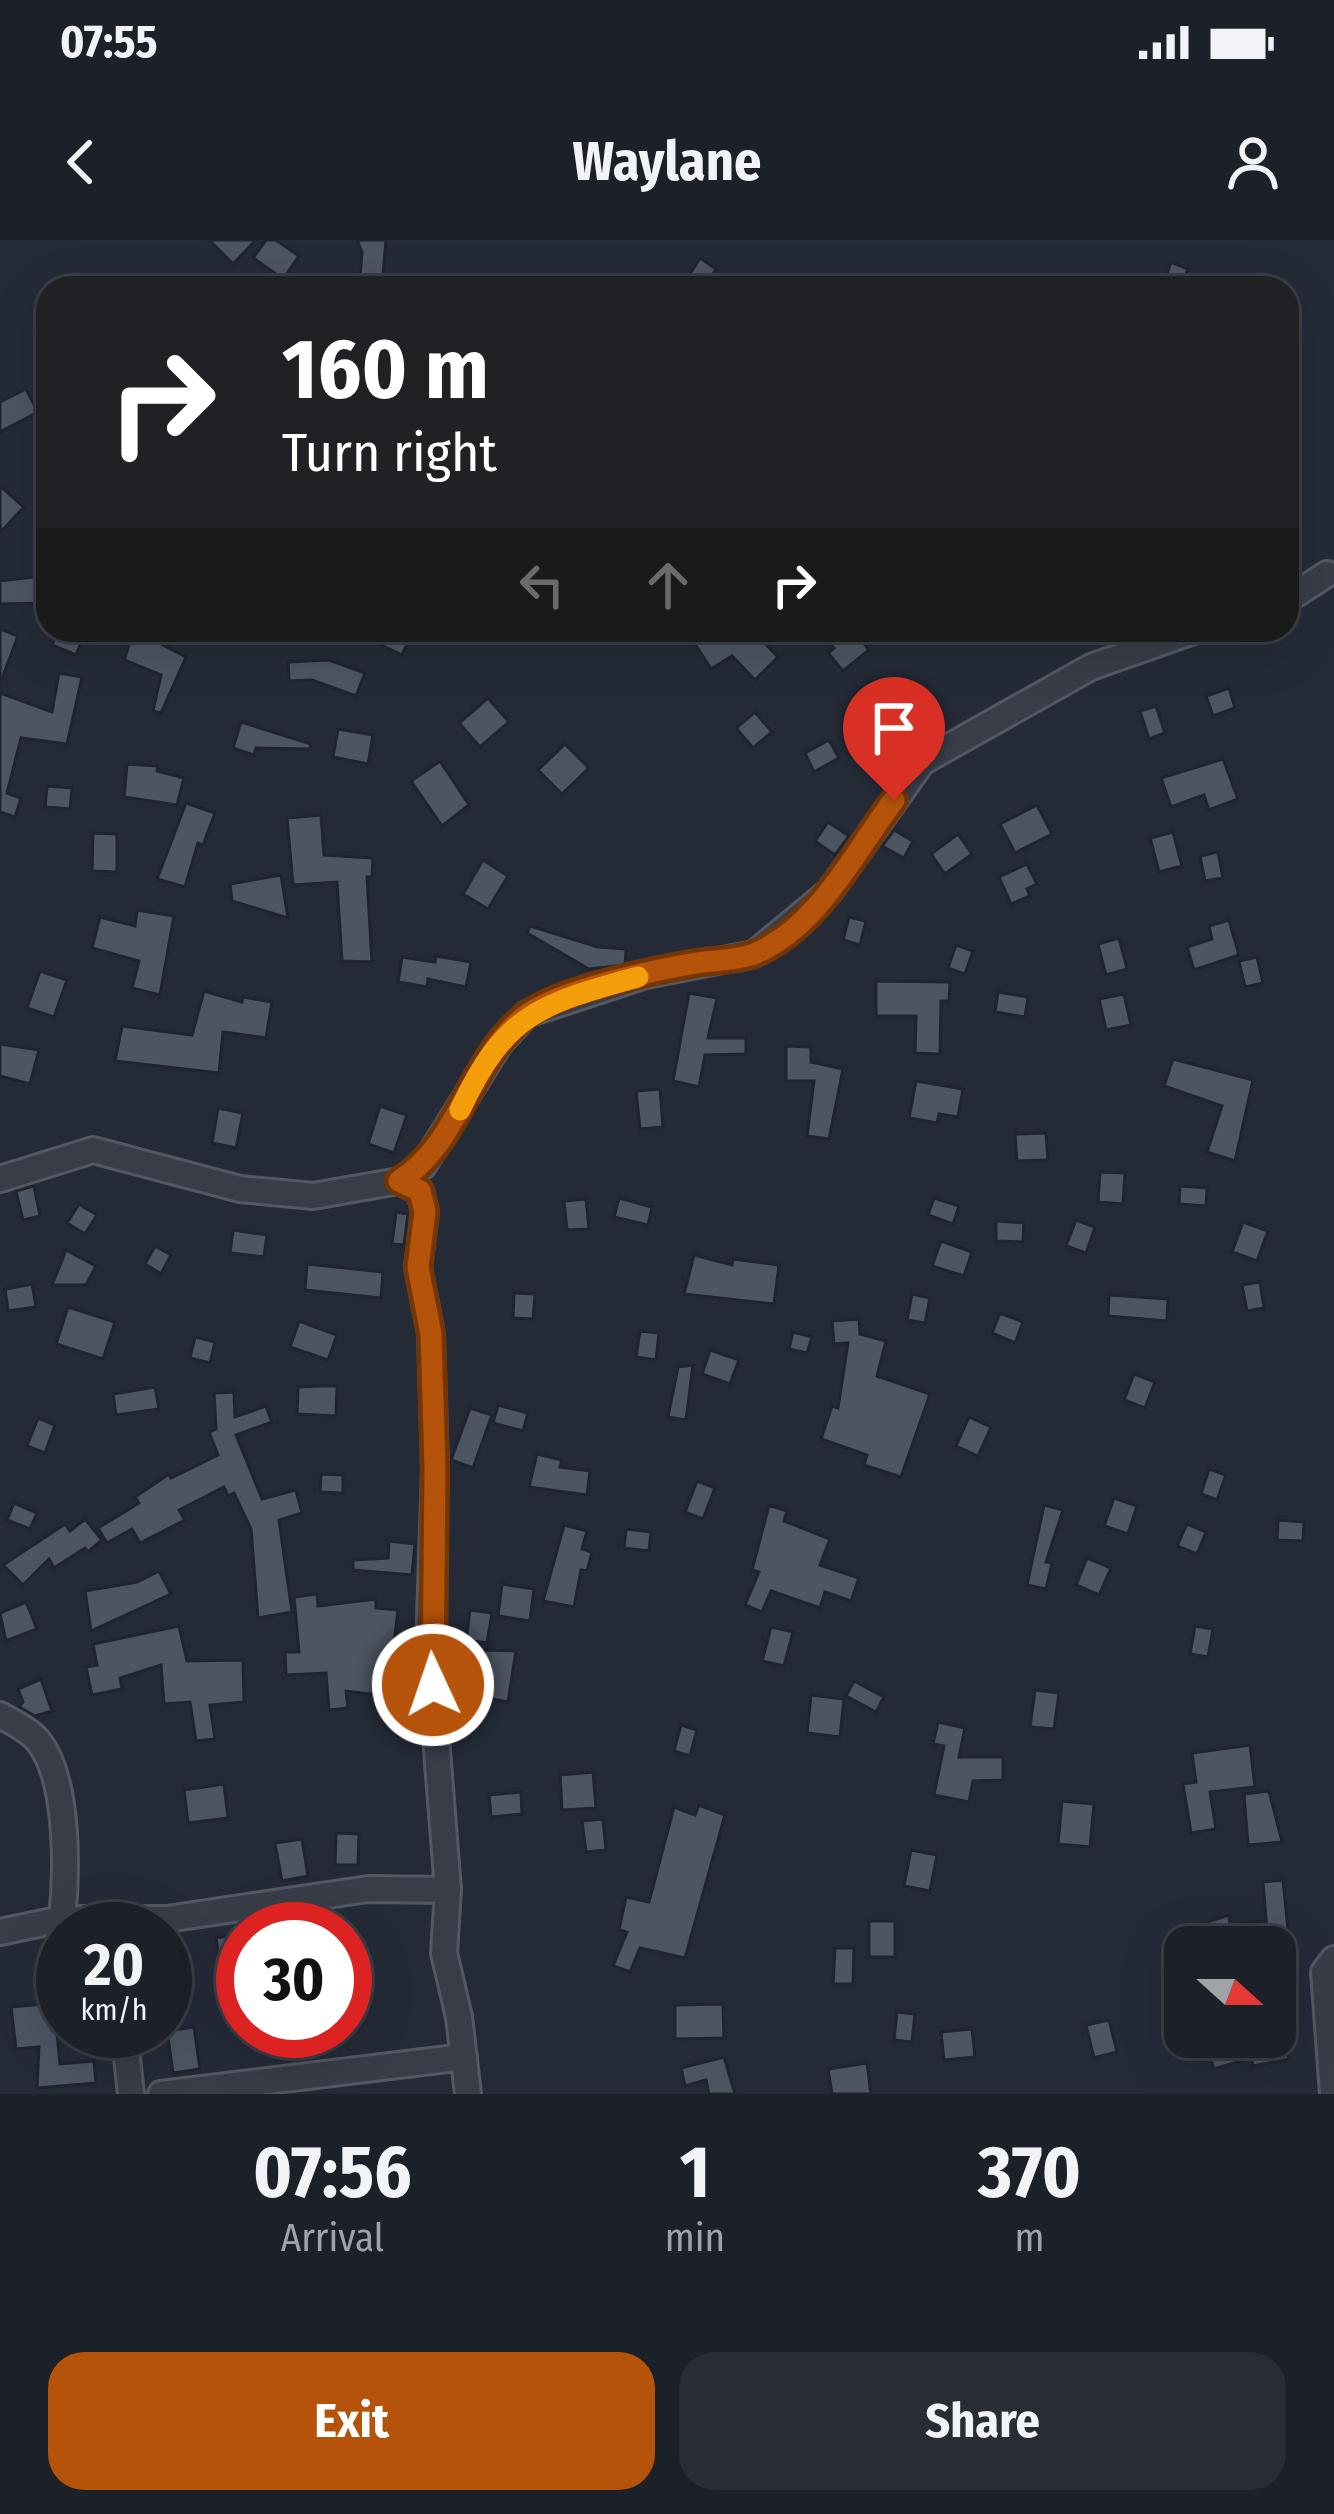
<!DOCTYPE html>
<html lang="en">
<head>
<meta charset="utf-8">
<style>
  :root { --surface:#1b2029; --page:#282d35; --text:#f1f3f6; --muted:#a0a3a8; --line:#393e46; --accent:#b45309 }
  body { margin:0; font-family:"Fira Sans Condensed",sans-serif; background:var(--page); color:var(--text); height:100vh; display:flex; flex-direction:column; font-size:45px; white-space:nowrap }
  * { box-sizing:border-box; margin:0 }
  p { font-size:39px; color:var(--muted) }
  .icon { flex:none; width:66px; height:66px; fill:none; stroke:currentColor; stroke-width:2; stroke-linecap:round; stroke-linejoin:round }
  .map { position:relative; height:1854px; overflow:hidden }
  .sheet { display:flex; flex-direction:column; background:var(--surface); flex:1 }
  .sheet>* { flex:none }
  .banner { position:absolute; left:36px; top:36px; width:1263px; height:366px; border-radius:36px; box-shadow:0 12px 48px #0002,0 0 0 3px var(--line); background:#202124; color:#fff; overflow:hidden }
  .needle { width:78px; rotate:111deg }
  .tools { position:absolute; left:1164px; top:1686px; display:grid; gap:24px }
  .tools a { display:grid; place-items:center; width:132px; height:132px; border-radius:24px; background:var(--surface); box-shadow:0 12px 48px #0002,0 0 0 3px var(--line); font-size:60px }
  .speed { position:absolute; left:36px; top:1662px; display:flex; gap:24px; font-size:60px; font-weight:700; text-align:center }
  .speed>* { display:grid; place-content:center; width:156px; height:156px; border-radius:50%; background:var(--surface); box-shadow:0 12px 48px #0002,0 0 0 3px var(--line); line-height:1 }
  .speed small { font-size:30px; font-weight:400 }
  .speed .limit { border:18px solid #d22; background:#fff; color:#111 }
  .pin { position:absolute; display:grid; place-items:center; width:102px; height:102px; color:#fff; margin:-123px -51px; border-radius:50% 50% 50% 0; rotate:-45deg; box-shadow:0 0 12px #0007 }
  .pin .icon { rotate:45deg }
  .me { position:absolute; width:132px; margin:-66px; rotate:357deg; stroke-linejoin:round; filter:drop-shadow(0 0 9px #0008) }
  .turn { display:flex; align-items:center; gap:42px; height:252px; padding:0 48px; font-size:54px }
  .turn .icon { width:156px; height:156px; stroke-width:2.5 }
  .turn b { display:block; font-size:84px; line-height:102px }
  .lanes { display:flex; align-items:center; height:114px; padding:0 48px; background:#0003; justify-content:center; gap:60px; direction:ltr }
  .lanes .off { opacity:.35 }
  .eta { display:flex; justify-content:space-evenly; align-items:center; height:204px; text-align:center }
  .eta b { font-size:72px; font-weight:700; line-height:84px }
  .action { display:flex; gap:24px; margin-top:auto; padding:24px 48px }
  .action a { flex:1; height:138px; border-radius:36px; background:var(--accent); color:#fff; font-size:48px; font-weight:700; line-height:138px; text-align:center }
  .action a+a { background:var(--page); color:var(--text) }
  .status { display:flex; justify-content:space-between; align-items:center; height:84px; padding:0 60px; background:var(--surface); direction:ltr }
  .status svg { height:33px; fill:currentColor }
  header { display:flex; justify-content:space-between; align-items:center; height:156px; padding:0 48px; background:var(--surface); font-size:54px; font-weight:700 }
  .map>svg:first-child { display:block }
  .building { fill:#4d5563; stroke:#1f242f; stroke-width:3 }
  .lines { fill:none; stroke-linecap:round; stroke-linejoin:round }
  .minor-casing { stroke:#535863; stroke-width:30 }
  .minor { stroke:#383d48; stroke-width:24 }
  .route-casing { stroke:#753606; stroke-width:30 }
  .route { stroke:#b45309; stroke-width:21 }
  .slow { stroke:#f59e0b; stroke-width:21 }
</style>
</head>
<body>
<div class="status"><b>07:55</b><svg viewBox="0 0 49 12"><path d="M0 12V9h3v3zM5 12V6h3v6zM10 12V3h3v9zM15 12V0h3v12zM26 1h20v11H26zM47 4h2v5h-2z"/></svg></div>
<header><svg class="icon" aria-label="back" viewBox="0 0 24 24"><path d="M15 5l-7 7 7 7"/></svg>Waylane<svg class="icon" aria-label="person" viewBox="0 0 24 24"><circle cx="12" cy="8" r="4"/><path d="M4 21q1-7 8-7t8 7"/></svg></header>
<div class="map">
<svg width="1334" height="1854" viewBox="0 0 1334 1854">
  <rect width="100%" height="100%" fill="#242b37"/>
  <!-- building -->
  <g class="building">
    <path d="M209,0H256L233,24Z"/>
    <path d="M266,0H276L299,16L283,39L253,18Z"/>
    <path d="M357,0H386L382,48H359L362,12Z"/>
    <path d="M700,18L716,29L707,44L690,34Z"/>
    <path d="M1171,22L1188,29L1180,48H1162Z"/>
    <path d="M26,149L38,172L0,192V162Z"/>
    <path d="M0,246L24,267L0,293Z"/>
    <path d="M44,304L48,363L0,364V341L34,337Z"/>
    <path d="M0,389L18,396L1,441L0,440Z"/>
    <path d="M58,390H86L76,415L52,405Z"/>
    <path d="M134,390L186,417L161,473L153,471L161,435L124,420Z"/>
    <path d="M350,390H414L402,415Z"/>
    <path d="M686,390H752L778,417L755,440L732,416L711,429Z"/>
    <path d="M815,390H853L869,410L843,431L828,413L834,408Z"/>
    <path d="M329,420L365,433L356,456L312,440L289,441L288,422Z"/>
    <path d="M59,433L82,437L67,504L21,498L7,553L21,558L15,577L0,572V453L52,472Z"/>
    <path d="M1229,448L1235,468L1213,476L1206,456Z"/>
    <path d="M488,458L509,482L480,507L459,483Z"/>
    <path d="M1156,466L1165,493L1149,499L1140,471Z"/>
    <path d="M755,472L772,492L753,508L736,488Z"/>
    <path d="M241,482L311,504L310,509L256,508L254,515L233,508Z"/>
    <path d="M338,489L373,495L368,524L333,517Z"/>
    <path d="M829,500L839,518L814,532L805,513Z"/>
    <path d="M565,504L589,528L562,554L538,530Z"/>
    <path d="M1223,519L1238,559L1209,570L1204,555L1171,567L1161,538Z"/>
    <path d="M440,521L469,565L442,586L411,541Z"/>
    <path d="M127,524L158,526L157,531L184,538L177,565L124,557Z"/>
    <path d="M47,546L72,548L70,569L45,567Z"/>
    <path d="M186,563L215,573L203,605L198,603L185,647L157,639Z"/>
    <path d="M1037,565L1052,594L1015,613L1000,584Z"/>
    <path d="M321,575L324,615L373,618L372,637H367L372,722L342,721L337,642L293,645L287,578Z"/>
    <path d="M828,582L849,596L835,615L815,601Z"/>
    <path d="M894,590L913,601L904,618L882,606Z"/>
    <path d="M1173,592L1182,626L1159,632L1150,598Z"/>
    <path d="M93,593L117,594V632L92,631Z"/>
    <path d="M958,594L972,614L945,634L931,614Z"/>
    <path d="M1218,612L1223,638L1205,641L1200,616Z"/>
    <path d="M483,620L508,636L488,669L463,654Z"/>
    <path d="M1027,624L1037,644L1027,649L1030,656L1011,664L999,637Z"/>
    <path d="M281,635L288,678L232,661L230,644Z"/>
    <path d="M137,670L174,676L160,755L132,748L139,721L92,708L100,677L135,686Z"/>
    <path d="M849,677L866,681L860,705L843,700Z"/>
    <path d="M1229,680L1239,715L1194,730L1187,707L1212,699L1209,686Z"/>
    <path d="M530,686L598,707L626,709L625,725L589,729L527,693Z"/>
    <path d="M1119,698L1127,729L1106,735L1098,704Z"/>
    <path d="M956,705L973,711L965,734L948,728Z"/>
    <path d="M436,716L471,722L466,747L428,739L427,747L398,742L402,717L435,722Z"/>
    <path d="M1257,717L1263,743L1245,747L1239,721Z"/>
    <path d="M40,731L67,740L54,777L27,768Z"/>
    <path d="M876,741L950,742L949,761H941L940,814L915,813L916,776H876Z"/>
    <path d="M204,751L242,762L243,757L272,762L266,798L223,792L219,833L115,821L122,786L192,795Z"/>
    <path d="M998,752L1028,757L1025,777L995,772Z"/>
    <path d="M689,753L717,758L708,798H746V814L705,815L699,847L673,841Z"/>
    <path d="M1124,754L1131,785L1106,790L1099,759Z"/>
    <path d="M0,804L39,810L30,844L0,836Z"/>
    <path d="M786,806L811,807V822L843,829L829,899L807,896L814,841H786Z"/>
    <path d="M1173,819L1253,840L1235,921L1207,912L1222,866L1164,846Z"/>
    <path d="M916,841L963,849L958,877L939,874L937,883L909,878Z"/>
    <path d="M660,849L663,887L640,889L636,851Z"/>
    <path d="M380,866L407,875L394,913L368,904Z"/>
    <path d="M218,868L243,873L236,908L212,903Z"/>
    <path d="M1046,893L1048,920L1017,921L1015,894Z"/>
    <path d="M1100,932L1125,933L1123,964L1098,962Z"/>
    <path d="M34,946L40,976L23,980L16,951Z"/>
    <path d="M1180,946L1207,948L1206,966L1179,964Z"/>
    <path d="M619,958L652,967L648,985L614,977Z"/>
    <path d="M934,958L959,966L953,984L928,975Z"/>
    <path d="M586,959L589,989L567,990L564,961Z"/>
    <path d="M79,964L97,975L85,994L67,983Z"/>
    <path d="M396,972L408,974L404,1005L392,1004Z"/>
    <path d="M1076,980L1095,987L1086,1013L1066,1006Z"/>
    <path d="M996,981L1024,983L1023,1002L996,1001Z"/>
    <path d="M1243,982L1268,991L1257,1021L1232,1012Z"/>
    <path d="M233,990L267,995L264,1017L230,1013Z"/>
    <path d="M941,1001L972,1012L964,1036L932,1026Z"/>
    <path d="M155,1006L171,1015L161,1034L145,1024Z"/>
    <path d="M66,1010L96,1026L86,1045H52Z"/>
    <path d="M694,1015L732,1025L733,1019L779,1025L774,1064L684,1054Z"/>
    <path d="M307,1024L383,1032L381,1058L305,1050Z"/>
    <path d="M1260,1042L1264,1068L1247,1071L1242,1045Z"/>
    <path d="M32,1044L36,1067L8,1071L5,1049Z"/>
    <path d="M514,1053L535,1054L533,1079L513,1078Z"/>
    <path d="M912,1054L930,1058L925,1083L907,1080Z"/>
    <path d="M1109,1055L1168,1059L1167,1081L1108,1076Z"/>
    <path d="M68,1067L115,1082L103,1119L56,1104Z"/>
    <path d="M1000,1073L1023,1082L1015,1103L992,1093Z"/>
    <path d="M859,1079L860,1094L886,1101L877,1136L930,1154L901,1237L864,1225L867,1215L821,1199L832,1166L838,1168L848,1103L834,1104L832,1081Z"/>
    <path d="M299,1081L337,1095L328,1120L290,1107Z"/>
    <path d="M640,1091L659,1093L656,1120L636,1117Z"/>
    <path d="M793,1092L812,1097L807,1113L789,1109Z"/>
    <path d="M195,1097L215,1102L210,1123L190,1118Z"/>
    <path d="M710,1110L739,1120L730,1144L702,1134Z"/>
    <path d="M693,1125L686,1180L668,1177L678,1127Z"/>
    <path d="M1134,1134L1155,1142L1145,1168L1124,1160Z"/>
    <path d="M320,1146H337L336,1176L297,1174L298,1147Z"/>
    <path d="M155,1147L159,1169L116,1175L113,1154Z"/>
    <path d="M234,1152L235,1177L266,1166L272,1182L236,1195L262,1259L296,1250L302,1273L279,1280L292,1372L258,1378L251,1289L234,1253L228,1256L224,1247L179,1270L185,1280L140,1303L132,1289L107,1303L98,1288L139,1263L135,1257L169,1234L171,1238L218,1215L209,1192L216,1189L214,1153Z"/>
    <path d="M498,1165L528,1173L523,1191L493,1183Z"/>
    <path d="M470,1168L492,1175L473,1228L451,1220Z"/>
    <path d="M969,1177L991,1187L978,1216L956,1206Z"/>
    <path d="M38,1178L55,1185L45,1213L27,1206Z"/>
    <path d="M537,1214L562,1220L560,1227L590,1231L587,1255L529,1247Z"/>
    <path d="M1209,1229L1226,1235L1217,1260L1201,1254Z"/>
    <path d="M321,1234L343,1235V1253L320,1252Z"/>
    <path d="M697,1241L715,1248L703,1279L685,1272Z"/>
    <path d="M1114,1258L1137,1266L1128,1294L1104,1286Z"/>
    <path d="M14,1263L37,1273L30,1289L7,1280Z"/>
    <path d="M769,1265L787,1271L784,1281L830,1299L820,1325L859,1338L851,1361L825,1352L820,1368L771,1351L762,1372L745,1365L759,1332L752,1330Z"/>
    <path d="M1044,1265L1063,1270L1046,1322L1052,1323L1046,1349L1027,1345Z"/>
    <path d="M85,1279L102,1300L88,1312L85,1308L54,1328L49,1319L23,1345L3,1325L65,1284L70,1291Z"/>
    <path d="M1278,1280L1304,1282L1303,1301L1277,1300Z"/>
    <path d="M1187,1284L1206,1292L1197,1314L1177,1306Z"/>
    <path d="M564,1285L587,1291L582,1309L592,1312L587,1331L581,1330L574,1367L543,1361Z"/>
    <path d="M626,1289L651,1292L649,1311L624,1308Z"/>
    <path d="M389,1301L415,1304L412,1335L353,1330V1320L388,1318Z"/>
    <path d="M1087,1318L1111,1328L1099,1355L1076,1345Z"/>
    <path d="M159,1331L171,1354L91,1391L85,1351L137,1342Z"/>
    <path d="M502,1344L534,1349L530,1381L498,1376Z"/>
    <path d="M317,1354L318,1366L376,1359V1368L398,1370L389,1446L408,1447L407,1469H385V1456L346,1451L348,1468L329,1470L326,1433L286,1435L285,1412H299L294,1357Z"/>
    <path d="M26,1362L37,1389L6,1401L0,1373Z"/>
    <path d="M470,1370L492,1373L487,1403L466,1400Z"/>
    <path d="M179,1386L187,1421L243,1420L244,1462L210,1465L215,1499L196,1501L190,1462L164,1464L161,1425L120,1438L122,1449L92,1455L86,1427L97,1425L93,1404Z"/>
    <path d="M1195,1386L1213,1389L1208,1417L1190,1414Z"/>
    <path d="M771,1387L793,1392L784,1426L762,1421Z"/>
    <path d="M485,1410L516,1411L508,1462L476,1456Z"/>
    <path d="M41,1439L52,1471L35,1476L19,1467L23,1462L18,1449Z"/>
    <path d="M854,1441L884,1457L876,1472L846,1456Z"/>
    <path d="M1035,1450L1059,1453L1054,1489L1030,1487Z"/>
    <path d="M811,1455L844,1459L840,1497L807,1493Z"/>
    <path d="M938,1482L965,1488L959,1517H1003V1540L973,1541L969,1562L934,1555L944,1506L933,1504Z"/>
    <path d="M681,1485L697,1490L690,1516L674,1511Z"/>
    <path d="M1250,1505L1255,1547L1210,1552L1216,1589L1191,1593L1183,1544L1196,1542L1192,1513Z"/>
    <path d="M593,1532L596,1568L562,1570L560,1535Z"/>
    <path d="M224,1544L228,1578L188,1583L184,1550Z"/>
    <path d="M1269,1551L1282,1602L1248,1605L1244,1554Z"/>
    <path d="M521,1552L522,1574L491,1577L489,1555Z"/>
    <path d="M1062,1561L1094,1564L1090,1607L1058,1604Z"/>
    <path d="M699,1565L725,1575L685,1718L640,1708L630,1732L613,1726L627,1692L619,1690L626,1657L649,1662L674,1567L695,1575Z"/>
    <path d="M603,1579L606,1610L586,1612L582,1581Z"/>
    <path d="M336,1593L359,1594L358,1625H335Z"/>
    <path d="M302,1599L308,1636L282,1641L275,1603Z"/>
    <path d="M911,1610L937,1615L930,1651L904,1646Z"/>
    <path d="M1283,1640L1289,1699L1268,1703L1263,1642Z"/>
    <path d="M1229,1675L1230,1685L1265,1681L1267,1689L1198,1707L1192,1687Z"/>
    <rect x="869" y="1681" width="26" height="36"/>
    <path d="M243,1694V1745L223,1748L216,1698Z"/>
    <path d="M835,1708H854L853,1744H833Z"/>
    <path d="M54,1763L60,1824L94,1821L96,1843L37,1848L39,1807L16,1809L11,1767Z"/>
    <path d="M723,1764L724,1798L675,1799V1765Z"/>
    <path d="M897,1772L915,1774L912,1802L894,1800Z"/>
    <path d="M1109,1780L1117,1812L1094,1818L1086,1785Z"/>
    <path d="M194,1787L200,1829L173,1833L167,1791Z"/>
    <path d="M972,1789L975,1817L944,1820L941,1792Z"/>
    <path d="M1228,1797H1274L1275,1804L1286,1802L1289,1819L1253,1826L1251,1818L1214,1829L1206,1804Z"/>
    <path d="M724,1817L735,1854H709L706,1840L685,1846L681,1828Z"/>
    <path d="M867,1823L871,1854H832L828,1829Z"/>
  </g>
  <g class="lines">
    <!-- minor casing -->
    <g class="minor-casing">
      <g id="minor">
        <path d="M1287,360L1327,334"/>
        <path d="M0,939L93,910L240,949L313,956L399,941L420,951L425,972L418,1027L431,1094L435,1228L429,1408L448,1650L444,1713L459,1777L468,1854"/>
        <path d="M399,941L423,926L499,804L527,774L646,735L754,714L830,651L922,522L1091,427L1196,390"/>
        <path d="M0,1475C12,1482 30,1490 39,1502C69,1541 67,1633 62,1679"/>
        <path d="M0,1692L62,1679H167L368,1649L448,1650"/>
        <path d="M124,1791L131,1854"/>
        <path d="M161,1854L464,1817"/>
        <path d="M1333,1854L1324,1732L1334,1719"/>
      </g>
    </g>
    <!-- minor -->
    <use href="#minor" class="minor"/>
  </g>
  <g class="lines">
    <!-- route casing -->
    <g class="route-casing">
      <path id="route" d="M433,1445L435,1228L431,1094L418,1027L425,972L420,951L399,941C461,902 468,822 525,776C559,750 647,732 690,724C710,720 735,721 754,714C818,688 855,611 894,560"/>
    </g>
    <!-- route -->
    <use href="#route" class="route"/>
    <!-- slow -->
    <path class="slow" d="M460,870C505,773 541,764 638,737"/>
  </g>
</svg>
<div class="tools">
<a><svg class="needle" viewBox="-14 -14 28 28"><path d="M0-13l5 13h-10z" fill="#e53935"/><path d="M0 13l5-13h-10z" fill="#a0a3a8"/></svg></a>
</div>
<div class="speed"><div>20<small>km/h</small></div><div class="limit">30</div></div>
<div class="pin" style="left:894px;top:560px;background:#d93025"><svg class="icon" aria-label="arrive" viewBox="0 0 24 24"><path d="M6 21V4h12l-3 4 3 4H6"/></svg></div>
<svg class="me" style="left:433px;top:1445px" viewBox="-20 -20 40 40"><circle r="17" fill="#b45309" stroke="#fff" stroke-width="3"/><path d="M0-11L8 9 0 5-8 9z" fill="#fff"/></svg>
<div class="banner">
<div class="turn"><svg class="icon" aria-label="right" viewBox="0 0 24 24"><path d="M7 20v-9h11M14 6l5 5-5 5"/></svg><div><b>160 m</b>Turn right</div></div>
<div class="lanes"><svg class="icon off" aria-label="left" viewBox="0 0 24 24"><path d="M17 20v-9H6M10 6l-5 5 5 5"/></svg><svg class="icon off" aria-label="ahead" viewBox="0 0 24 24"><path d="M12 20V5M6 11l6-6 6 6"/></svg><svg class="icon" aria-label="right" viewBox="0 0 24 24"><path d="M7 20v-9h11M14 6l5 5-5 5"/></svg></div>
</div>
</div>
<section class="sheet">
<div class="eta">
<div><b>07:56</b><p>Arrival</p></div>
<div><b>1</b><p>min</p></div>
<div><b>370</b><p>m</p></div>
</div>
<div class="action"><a>Exit</a><a>Share</a></div>
</section>
</body>
</html>
